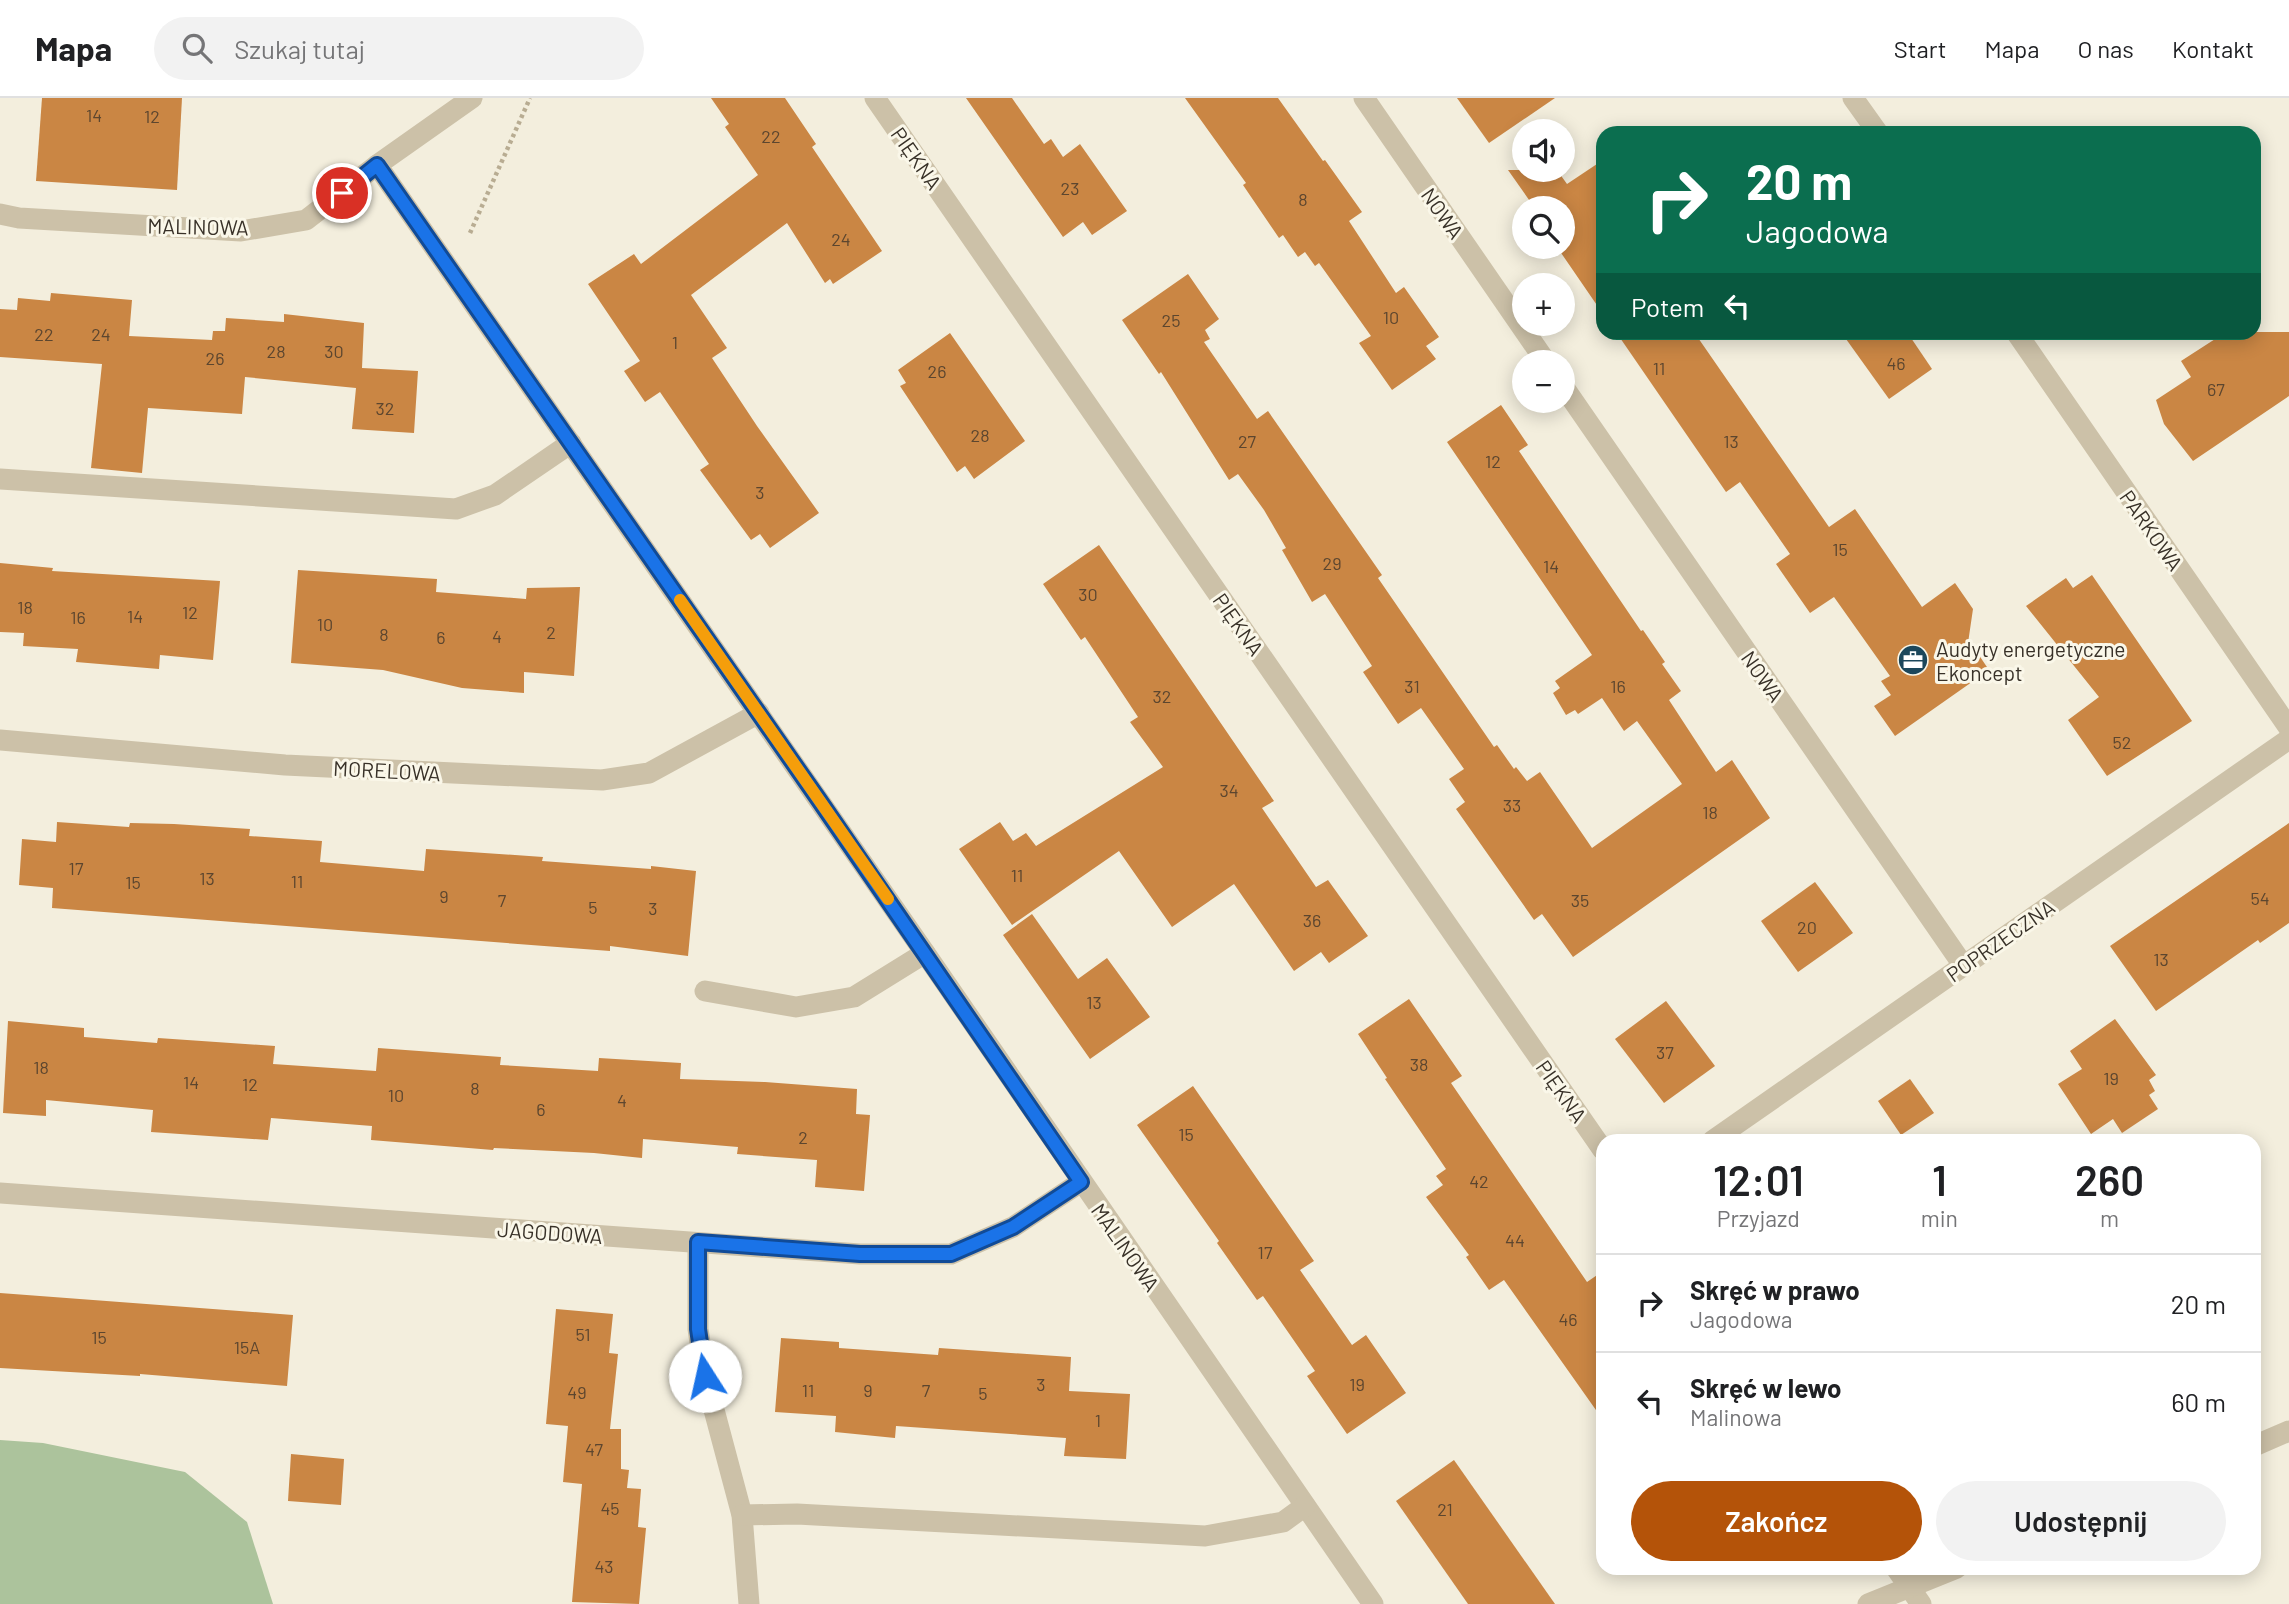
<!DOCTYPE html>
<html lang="pl">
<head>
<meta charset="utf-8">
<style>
  :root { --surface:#fff; --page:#f2f2f2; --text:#202124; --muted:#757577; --line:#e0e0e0; --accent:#b45309 }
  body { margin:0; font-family:Barlow,sans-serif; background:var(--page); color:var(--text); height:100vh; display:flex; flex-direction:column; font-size:26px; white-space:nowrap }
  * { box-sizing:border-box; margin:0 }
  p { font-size:23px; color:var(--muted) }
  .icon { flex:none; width:38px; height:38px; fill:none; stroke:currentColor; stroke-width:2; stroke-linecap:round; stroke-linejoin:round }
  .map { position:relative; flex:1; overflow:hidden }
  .sheet { position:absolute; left:1596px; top:1036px; width:665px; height:441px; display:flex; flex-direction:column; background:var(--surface); border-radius:21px; box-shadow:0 4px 18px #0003 }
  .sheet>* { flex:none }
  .top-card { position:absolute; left:1596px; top:28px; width:665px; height:214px; border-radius:21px; box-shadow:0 4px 18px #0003; background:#0b6e4f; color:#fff; overflow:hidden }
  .tools { position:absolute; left:1512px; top:21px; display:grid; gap:14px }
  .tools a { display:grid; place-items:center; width:63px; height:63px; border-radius:50%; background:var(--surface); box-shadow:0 4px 18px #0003; font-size:35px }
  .pin { position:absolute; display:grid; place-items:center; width:60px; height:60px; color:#fff; margin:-30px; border:4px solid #fff; border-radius:50%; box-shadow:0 2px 7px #0007 }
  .me { position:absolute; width:77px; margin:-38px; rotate:350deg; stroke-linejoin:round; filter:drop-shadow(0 0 5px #0008) }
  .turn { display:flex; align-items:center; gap:24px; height:147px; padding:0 35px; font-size:32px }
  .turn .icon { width:91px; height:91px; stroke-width:2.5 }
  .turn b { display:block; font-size:49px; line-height:60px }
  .then { display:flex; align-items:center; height:66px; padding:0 35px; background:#0003; gap:14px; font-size:26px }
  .eta { display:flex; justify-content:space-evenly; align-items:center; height:119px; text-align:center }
  .eta b { font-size:42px; font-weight:600; line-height:49px }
  .button { display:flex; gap:14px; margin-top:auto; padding:14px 35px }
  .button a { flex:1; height:80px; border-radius:42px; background:var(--accent); color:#fff; font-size:28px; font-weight:600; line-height:80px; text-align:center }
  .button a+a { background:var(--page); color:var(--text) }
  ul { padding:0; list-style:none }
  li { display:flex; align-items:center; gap:21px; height:98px; padding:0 35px; border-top:2px solid var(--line) }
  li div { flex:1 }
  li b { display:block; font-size:26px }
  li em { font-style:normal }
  header { display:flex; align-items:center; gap:42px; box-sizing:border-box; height:98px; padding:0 35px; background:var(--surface); border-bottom:2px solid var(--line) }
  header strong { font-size:33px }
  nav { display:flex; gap:38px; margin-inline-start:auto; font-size:24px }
  .search { width:490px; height:63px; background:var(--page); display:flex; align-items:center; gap:18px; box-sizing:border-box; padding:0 24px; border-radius:38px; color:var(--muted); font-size:26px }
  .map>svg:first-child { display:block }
  .green { fill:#acc39c }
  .building { fill:#ca8644 }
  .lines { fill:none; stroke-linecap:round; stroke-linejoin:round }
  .path { stroke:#b8ac92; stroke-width:4.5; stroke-dasharray:3.5 3.5; stroke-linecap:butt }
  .minor { stroke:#ccc1a8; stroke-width:21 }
  .route-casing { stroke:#114b97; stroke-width:18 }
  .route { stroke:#1a73e8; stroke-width:12 }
  .slow { stroke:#f59e0b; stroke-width:12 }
  .labels { text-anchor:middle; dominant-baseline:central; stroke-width:6; stroke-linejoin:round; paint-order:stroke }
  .number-label { font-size:18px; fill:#5c462f }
  .street-label { font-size:21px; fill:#383128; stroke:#faf7e9 }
  .poi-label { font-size:21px; fill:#383128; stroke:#faf7e9; text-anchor:start }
</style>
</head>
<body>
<header>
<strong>Mapa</strong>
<div class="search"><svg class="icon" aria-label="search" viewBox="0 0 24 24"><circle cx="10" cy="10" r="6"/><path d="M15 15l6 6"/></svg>Szukaj tutaj</div>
<nav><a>Start</a><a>Mapa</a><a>O nas</a><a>Kontakt</a></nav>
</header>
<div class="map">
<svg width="2289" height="1506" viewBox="0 0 2289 1506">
  <rect width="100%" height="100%" fill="#f3eedd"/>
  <!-- green -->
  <path class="green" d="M0,1342L43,1345L185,1374L247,1424L273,1506H0Z"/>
  <!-- building -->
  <g class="building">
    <path d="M42,0H182L177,92L36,83Z"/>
    <path d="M711,0H785L816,46L812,49L882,153L833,186L830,181L825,185L787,125L691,197L727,250L712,260L757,328L819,415L770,450L760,436L751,442L700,372L709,366L660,294L645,304L624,273L640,263L588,186L634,156L641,166L758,77L725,29L729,26Z"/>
    <path d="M966,0H1012L1044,46L1051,41L1063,59L1080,46L1127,113L1092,137L1083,124L1063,139Z"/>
    <path d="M1185,0H1278L1323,63L1325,62L1362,114L1349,123L1396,195L1404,189L1439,239L1426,248L1436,261L1392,292L1359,245L1371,238L1319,165L1315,168L1305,154L1298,159L1283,137L1279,140L1243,87L1246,85Z"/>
    <path d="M1457,0H1555L1489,45Z"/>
    <path d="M1603,62V216L1557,149H1563V110H1532L1534,109L1508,72H1557L1567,86Z"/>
    <path d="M1188,176L1219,221L1205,232L1210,241L1204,244L1257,321L1268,313L1382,477L1378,480L1494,649L1497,647L1514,671L1516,669L1527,683L1540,674L1592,750L1682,686L1637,623L1624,633L1602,600L1578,616L1575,612L1566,617L1553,595L1560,590L1555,583L1592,557L1447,344L1501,307L1528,347L1519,353L1641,533L1643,532L1665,564L1662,566L1681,593L1669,602L1716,674L1732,662L1770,720L1573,859L1542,816L1534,822L1456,711L1465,704L1449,681L1464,671L1421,610L1398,626L1363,574L1372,568L1325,496L1312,504L1282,452L1286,450L1264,412L1238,376L1229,382L1161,274L1159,276L1122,222Z"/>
    <path d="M51,195L132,202L129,238L212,242L213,233H225L226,220L284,224V216L364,225L362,270L418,273L414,335L352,331L356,290L245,279L242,316L148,310L142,375L91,370L102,266L0,259V211L17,212L18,200L50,203Z"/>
    <path d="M1616,234H1694L1829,429L1855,411L1922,509L1955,485L1973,511L1968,545L1970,544L1989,572L1895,638L1874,608L1891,597L1881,583L1890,578L1834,499L1810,515L1776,466L1790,456L1740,384L1726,394Z"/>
    <path d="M1841,234H1907L1932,271L1889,301Z"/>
    <path d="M2226,234H2289V298L2193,363L2164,326L2156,302L2191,279L2181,263Z"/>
    <path d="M950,235L1025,343L974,381L965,368L957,374L900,288L906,285L898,272Z"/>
    <path d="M1099,447L1274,703L1262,710L1316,789L1328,782L1368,838L1329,865L1321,854L1294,873L1234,786L1172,829L1119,753L1012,827L959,751L1000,724L1013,743L1026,735L1036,748L1163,669L1130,624L1138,619L1085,539L1081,542L1043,486Z"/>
    <path d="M0,465L53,470L52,473L220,483L213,562L160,557L159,571L76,564L78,551L23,548L24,535L0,534Z"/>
    <path d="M298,472L437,481L436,494L526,501L527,490L580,489L574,578L524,574V595L462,590L383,572L291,565Z"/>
    <path d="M2092,477L2192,623L2107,678L2068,622L2099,599L2026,508L2066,480L2073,490Z"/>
    <path d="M57,724L129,729L130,725L174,726L250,731L249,738L322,743L320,764L424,773L426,751L543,759L542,763L651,771V768L696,773L688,858L610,848V853L52,810L53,790L19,787L22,741L56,744Z"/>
    <path d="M2289,725V825L2260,845L2258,842L2156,913L2110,848Z"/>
    <path d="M1815,784L1853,835L1798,874L1761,823Z"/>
    <path d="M1032,816L1078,881L1107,860L1150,919L1090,961L1003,837Z"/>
    <path d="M1409,901L1462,978L1451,985L1587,1184L1603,1173V1322L1504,1182L1489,1192L1466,1159L1469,1157L1426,1099L1443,1087L1436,1078L1446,1071L1385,981L1387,980L1358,936Z"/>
    <path d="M1666,903L1715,968L1664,1005L1615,941Z"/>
    <path d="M2115,921L2156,977L2149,982L2155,993L2149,997L2158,1011L2122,1035L2113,1021L2091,1036L2058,986L2082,971L2070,953Z"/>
    <path d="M8,923L84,930V939L157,945L158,940L275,948L273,966L376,973L378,950L501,959L500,967L598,973L599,960L681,965L680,981L765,984L857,991L856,1016L870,1017L864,1093L815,1089L817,1062L737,1056L738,1049L643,1041L642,1060L594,1055L494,1050L493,1052L371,1042L372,1028L271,1020L268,1042L151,1034L153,1012L46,1002V1018L3,1015Z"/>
    <path d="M1910,981L1934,1015L1901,1037L1878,1003Z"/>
    <path d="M1193,988L1314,1163L1300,1172L1352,1247L1366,1237L1406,1295L1347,1336L1307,1278L1315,1273L1263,1198L1257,1202L1217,1145L1219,1143L1137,1027Z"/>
    <path d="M0,1195L293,1217L287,1288L140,1276V1278L0,1270Z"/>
    <path d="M556,1211L613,1216L609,1255L618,1256L610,1331H621V1371L629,1372L627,1390L641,1391L638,1429L646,1430L639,1506L572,1504L582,1386L563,1384L568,1328L546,1326Z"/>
    <path d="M781,1240L839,1244V1250L938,1257L939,1250L1071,1259L1069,1293L1130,1296L1126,1361L1064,1358L1066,1340L896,1328L895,1340L835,1334L836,1318L775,1314Z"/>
    <path d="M291,1356L344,1361L341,1407L288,1403Z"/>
    <path d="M1454,1362L1555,1506H1468L1396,1403Z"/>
  </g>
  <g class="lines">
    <!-- path -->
    <path class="path" d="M470,135L530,0"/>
    <!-- minor -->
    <g class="minor">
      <path d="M472,0L377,67L925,855L1373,1506"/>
      <path d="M875,0L1603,1052"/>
      <path d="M1364,0L1546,264"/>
      <path d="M1853,0L1878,35"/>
      <path d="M0,116L19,120L241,133L306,122L377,67"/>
      <path d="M2016,234L2289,630"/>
      <path d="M1563,288L1963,867"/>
      <path d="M0,381L456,411L495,397L571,345"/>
      <path d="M0,642L285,667L602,682L649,675L759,615"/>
      <path d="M705,893L796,909L854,899L925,855"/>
      <path d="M1712,1043L2289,641"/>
      <path d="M0,1095L860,1156H951L1013,1129L1081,1084"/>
      <path d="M698,1145V1231L705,1278L742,1417L749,1506"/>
      <path d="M2254,1348L2289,1333"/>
      <path d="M742,1417L797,1416L1205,1438L1283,1424L1305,1408"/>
      <path d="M1896,1470L1921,1506"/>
      <path d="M1868,1506L1957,1470"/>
    </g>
  </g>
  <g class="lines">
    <!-- route casing -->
    <g class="route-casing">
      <path id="route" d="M342,95L377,67L819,702L1081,1084L1013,1129L951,1156H860L698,1144V1231L705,1278"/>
    </g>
    <!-- route -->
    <use href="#route" class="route"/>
    <!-- slow -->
    <path class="slow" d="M680,502L888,801"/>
  </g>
  <!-- icons -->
  <defs>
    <g id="office-disc" transform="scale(1.575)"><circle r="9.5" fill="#1c475b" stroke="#faf7e9"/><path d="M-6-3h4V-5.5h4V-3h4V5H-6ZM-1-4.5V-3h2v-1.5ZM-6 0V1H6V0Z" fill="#fff"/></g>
  </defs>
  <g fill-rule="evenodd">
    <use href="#office-disc" x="1913" y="562"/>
  </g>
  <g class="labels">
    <!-- number labels -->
    <g class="number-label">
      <text x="94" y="17">14</text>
      <text x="152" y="18">12</text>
      <text x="771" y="38">22</text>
      <text x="1070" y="90">23</text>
      <text x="1303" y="101">8</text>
      <text x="841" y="141">24</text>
      <text x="1391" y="219">10</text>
      <text x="1171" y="222">25</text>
      <text x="44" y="236">22</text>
      <text x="101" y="236">24</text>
      <text x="675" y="244">1</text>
      <text x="276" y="253">28</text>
      <text x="334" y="253">30</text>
      <text x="215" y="260">26</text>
      <text x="1896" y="265">46</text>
      <text x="1659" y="270">11</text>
      <text x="937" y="273">26</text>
      <text x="2216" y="291">67</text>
      <text x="385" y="310">32</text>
      <text x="980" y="337">28</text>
      <text x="1247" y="343">27</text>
      <text x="1731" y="343">13</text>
      <text x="1493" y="363">12</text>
      <text x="760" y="394">3</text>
      <text x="1840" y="451">15</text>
      <text x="1332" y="465">29</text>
      <text x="1551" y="468">14</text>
      <text x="1088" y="496">30</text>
      <text x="25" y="509">18</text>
      <text x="190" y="514">12</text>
      <text x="135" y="518">14</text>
      <text x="78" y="519">16</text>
      <text x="325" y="526">10</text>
      <text x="551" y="534">2</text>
      <text x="384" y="536">8</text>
      <text x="497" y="538">4</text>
      <text x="441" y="539">6</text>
      <text x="1412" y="588">31</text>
      <text x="1618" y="588">16</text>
      <text x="1162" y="598">32</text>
      <text x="2122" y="644">52</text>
      <text x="1229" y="692">34</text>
      <text x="1512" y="707">33</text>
      <text x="1710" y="714">18</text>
      <text x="76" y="770">17</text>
      <text x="1017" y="777">11</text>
      <text x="207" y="780">13</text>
      <text x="297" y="783">11</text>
      <text x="133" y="784">15</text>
      <text x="444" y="798">9</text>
      <text x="2260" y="800">54</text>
      <text x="502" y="802">7</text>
      <text x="1580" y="802">35</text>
      <text x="593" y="809">5</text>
      <text x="653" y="810">3</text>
      <text x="1312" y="822">36</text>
      <text x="1807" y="829">20</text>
      <text x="2161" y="861">13</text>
      <text x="1094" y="904">13</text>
      <text x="1665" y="954">37</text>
      <text x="1419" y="966">38</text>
      <text x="41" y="969">18</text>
      <text x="2111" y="980">19</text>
      <text x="191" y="984">14</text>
      <text x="250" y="986">12</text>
      <text x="475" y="990">8</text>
      <text x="396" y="997">10</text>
      <text x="622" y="1002">4</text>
      <text x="541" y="1011">6</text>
      <text x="1186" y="1036">15</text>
      <text x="803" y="1039">2</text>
      <text x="1479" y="1083">42</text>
      <text x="1515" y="1142">44</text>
      <text x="1265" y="1154">17</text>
      <text x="1568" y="1221">46</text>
      <text x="583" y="1236">51</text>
      <text x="99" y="1239">15</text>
      <text x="247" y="1249">15A</text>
      <text x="1041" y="1286">3</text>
      <text x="1357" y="1286">19</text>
      <text x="808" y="1292">11</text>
      <text x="868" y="1292">9</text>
      <text x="926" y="1292">7</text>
      <text x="577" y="1294">49</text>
      <text x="983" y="1295">5</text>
      <text x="1098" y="1322">1</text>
      <text x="594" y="1351">47</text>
      <text x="610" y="1410">45</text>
      <text x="1445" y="1411">21</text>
      <text x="604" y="1468">43</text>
    </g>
    <!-- street labels -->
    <g class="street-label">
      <text transform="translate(917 60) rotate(55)">PIĘKNA</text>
      <text transform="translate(1443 115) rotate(55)">NOWA</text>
      <text transform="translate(198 128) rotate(1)">MALINOWA</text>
      <text transform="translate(2152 432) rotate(55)">PARKOWA</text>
      <text transform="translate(1239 526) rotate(55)">PIĘKNA</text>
      <text transform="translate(1763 578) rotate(55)">NOWA</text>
      <text transform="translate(387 672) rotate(3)">MORELOWA</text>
      <text transform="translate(2000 842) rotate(-35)">POPRZECZNA</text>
      <text transform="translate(1562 993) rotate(55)">PIĘKNA</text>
      <text transform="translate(550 1134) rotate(4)">JAGODOWA</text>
      <text transform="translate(1126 1149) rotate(55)">MALINOWA</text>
    </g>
    <!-- poi labels -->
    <g class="poi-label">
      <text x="1936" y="550">Audyty energetyczne<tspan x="1936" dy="24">Ekoncept</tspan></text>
    </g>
  </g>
</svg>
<div class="tools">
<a><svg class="icon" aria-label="sound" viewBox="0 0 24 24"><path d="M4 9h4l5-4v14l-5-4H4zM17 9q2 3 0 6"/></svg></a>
<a><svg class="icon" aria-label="search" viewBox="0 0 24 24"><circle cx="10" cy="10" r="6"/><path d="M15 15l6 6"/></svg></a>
<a>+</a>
<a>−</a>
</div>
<div class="pin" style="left:342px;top:95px;background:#d93025"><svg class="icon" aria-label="arrive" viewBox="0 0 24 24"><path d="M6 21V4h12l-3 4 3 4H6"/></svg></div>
<svg class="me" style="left:705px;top:1278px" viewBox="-20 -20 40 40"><circle r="19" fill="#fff"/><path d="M0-13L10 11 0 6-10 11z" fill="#1a73e8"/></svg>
<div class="top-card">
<div class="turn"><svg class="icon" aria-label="right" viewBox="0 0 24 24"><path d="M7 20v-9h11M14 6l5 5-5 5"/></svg><div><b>20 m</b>Jagodowa</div></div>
<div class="then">Potem<svg class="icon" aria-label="left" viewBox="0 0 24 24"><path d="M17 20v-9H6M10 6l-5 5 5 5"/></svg></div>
</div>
<section class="sheet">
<div class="eta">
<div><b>12:01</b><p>Przyjazd</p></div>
<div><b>1</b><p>min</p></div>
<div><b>260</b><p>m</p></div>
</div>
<ul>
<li><svg class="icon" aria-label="right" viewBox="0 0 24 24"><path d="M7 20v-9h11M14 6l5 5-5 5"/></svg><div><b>Skręć w prawo</b><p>Jagodowa</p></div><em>20 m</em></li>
<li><svg class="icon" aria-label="left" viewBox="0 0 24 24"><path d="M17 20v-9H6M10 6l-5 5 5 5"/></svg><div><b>Skręć w lewo</b><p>Malinowa</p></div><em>60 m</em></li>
</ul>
<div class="button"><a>Zakończ</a><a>Udostępnij</a></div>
</section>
</div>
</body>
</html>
